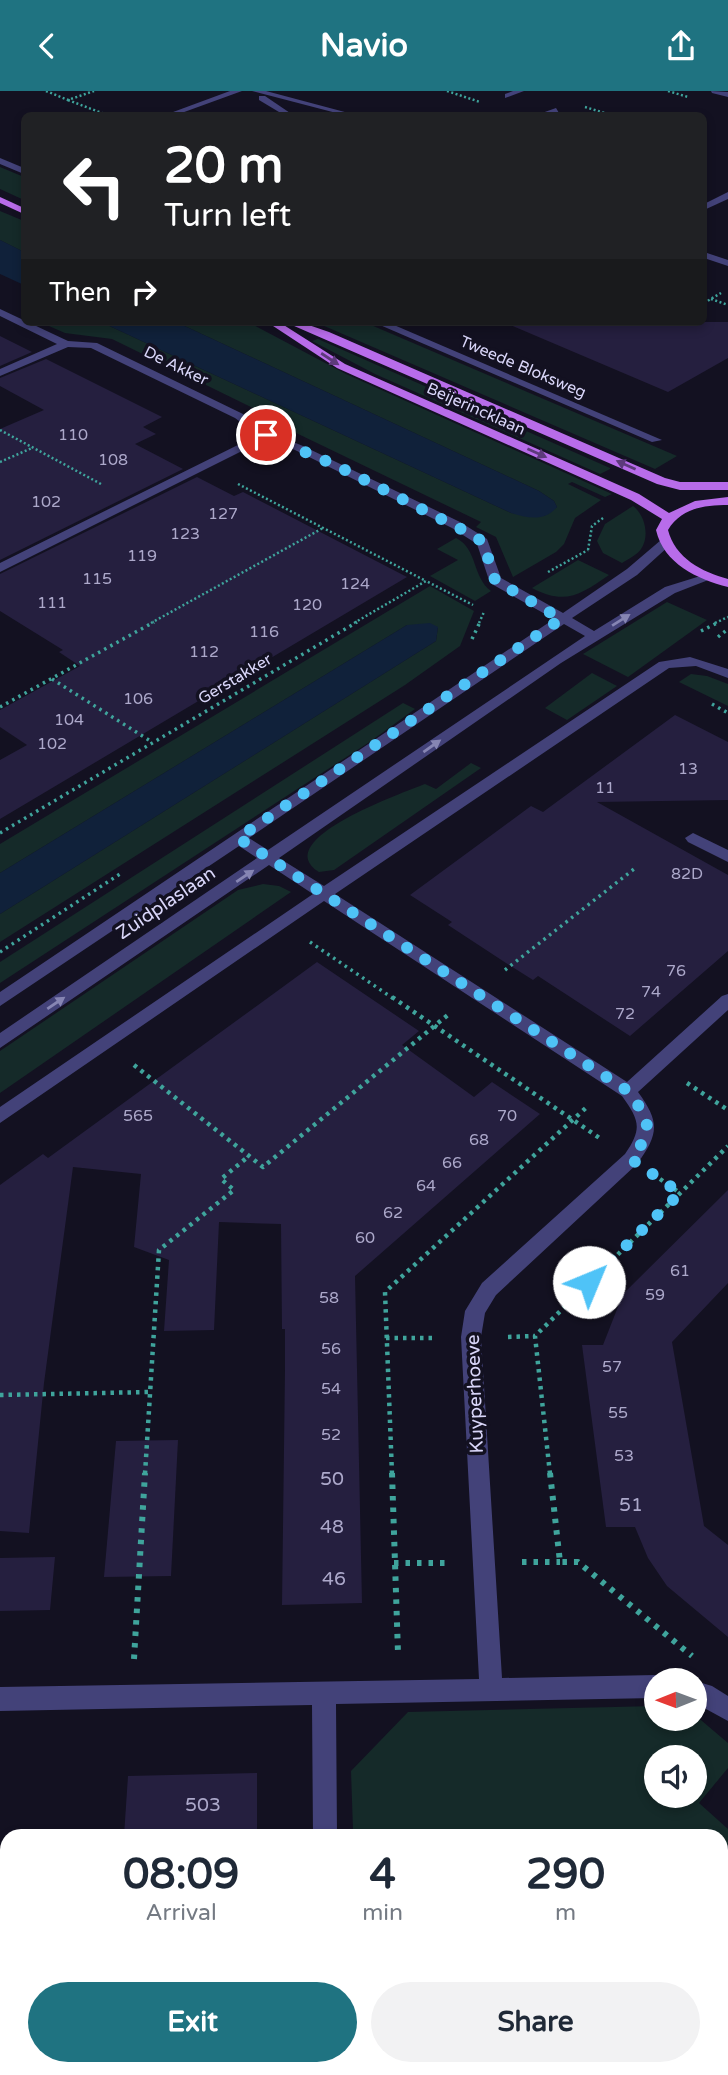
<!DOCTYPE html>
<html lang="en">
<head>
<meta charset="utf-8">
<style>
  :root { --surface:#fff; --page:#f2f2f3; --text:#1f2937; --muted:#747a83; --accent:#1f7381 }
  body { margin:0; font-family:"Varela Round",sans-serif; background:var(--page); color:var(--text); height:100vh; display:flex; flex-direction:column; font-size:26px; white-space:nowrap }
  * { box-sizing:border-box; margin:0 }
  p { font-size:23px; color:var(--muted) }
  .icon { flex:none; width:38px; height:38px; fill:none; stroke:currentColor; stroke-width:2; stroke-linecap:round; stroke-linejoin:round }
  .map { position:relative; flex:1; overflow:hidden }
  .panel { position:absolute; left:0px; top:1738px; width:728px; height:247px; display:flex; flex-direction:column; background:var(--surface); border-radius:21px 21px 0 0; box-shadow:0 4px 10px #0003 }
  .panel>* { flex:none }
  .hud { position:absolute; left:21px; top:21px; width:686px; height:214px; border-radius:10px; box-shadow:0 4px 10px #0003; background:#202124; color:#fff; overflow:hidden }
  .needle { width:46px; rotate:269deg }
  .buttons { position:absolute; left:644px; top:1577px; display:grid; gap:14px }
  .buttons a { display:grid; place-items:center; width:63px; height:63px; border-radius:50%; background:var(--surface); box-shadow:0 4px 10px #0003; font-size:35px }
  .pin { position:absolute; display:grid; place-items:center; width:60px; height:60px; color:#fff; margin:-30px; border:4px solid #fff; border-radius:50%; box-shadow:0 2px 7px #0007 }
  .me { position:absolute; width:77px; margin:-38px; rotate:45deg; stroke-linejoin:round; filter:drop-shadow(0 0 5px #0008) }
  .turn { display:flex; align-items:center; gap:24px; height:147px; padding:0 28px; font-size:32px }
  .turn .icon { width:91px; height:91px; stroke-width:2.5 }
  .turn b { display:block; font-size:49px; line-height:60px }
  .then { display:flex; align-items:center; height:66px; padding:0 28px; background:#0003; gap:14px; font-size:26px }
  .eta { display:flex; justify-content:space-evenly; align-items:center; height:119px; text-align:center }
  .eta b { font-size:42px; font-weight:800; line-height:49px }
  .cta { display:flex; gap:14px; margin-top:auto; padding:14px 28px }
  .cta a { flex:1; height:80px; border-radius:42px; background:var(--accent); color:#fff; font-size:28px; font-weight:800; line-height:80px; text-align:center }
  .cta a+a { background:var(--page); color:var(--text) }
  header { display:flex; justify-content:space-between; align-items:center; height:91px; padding:0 28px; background:var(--accent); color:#fff; font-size:32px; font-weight:800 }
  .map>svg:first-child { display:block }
  .green { fill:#152a29; fill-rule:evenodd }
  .water { fill:#10213a }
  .building { fill:#251f3f }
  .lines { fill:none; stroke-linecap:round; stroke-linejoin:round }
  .path-far3 { stroke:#3fa49c; stroke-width:2.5; stroke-dasharray:2 2.5; stroke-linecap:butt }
  .path-far2 { stroke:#3fa49c; stroke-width:3.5; stroke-dasharray:2.5 4.5; stroke-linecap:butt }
  .path-far1 { stroke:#3fa49c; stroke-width:4.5; stroke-dasharray:3.5 5; stroke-linecap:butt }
  .path { stroke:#3fa49c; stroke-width:6; stroke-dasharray:4.5 7; stroke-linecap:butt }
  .minor { fill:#434279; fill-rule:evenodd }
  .major { fill:#b86cea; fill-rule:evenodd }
  .oneway { fill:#5d3a7b }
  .oneway2 { fill:#8685b3 }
  .route { stroke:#4fc3f7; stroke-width:12; stroke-dasharray:0 21.6 }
  .labels { text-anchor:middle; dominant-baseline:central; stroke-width:7; stroke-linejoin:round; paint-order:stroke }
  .far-street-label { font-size:16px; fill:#d9d6f9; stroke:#131121 }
  .number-label { font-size:16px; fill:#aca8ca }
  .street-label { font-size:19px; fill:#d9d6f9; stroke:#131121 }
  .near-number-label { font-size:19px; fill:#aca8ca }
</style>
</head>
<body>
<header><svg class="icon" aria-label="back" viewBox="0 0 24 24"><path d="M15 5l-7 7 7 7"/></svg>Navio<svg class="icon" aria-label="share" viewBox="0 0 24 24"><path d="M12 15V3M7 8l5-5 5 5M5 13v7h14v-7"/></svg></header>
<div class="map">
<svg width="728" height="1984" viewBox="0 0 728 1984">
  <rect width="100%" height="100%" fill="#131121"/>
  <!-- green -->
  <g class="green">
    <path d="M0,76L24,86V109L0,98Z"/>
    <path d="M0,120L24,130V161L0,149Z"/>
    <path d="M101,231L511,422L544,425L557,416L554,410L539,400L176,231H248L346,283L612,403L605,406L572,391L568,393L601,409L575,427L564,453L556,461L513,486L496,446L476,436L481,431L292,340L255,318L112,248L65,242L42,232Z"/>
    <path d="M315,231H364L677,365L655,378Z"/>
    <path d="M318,248L610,377V378L600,383L375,283L312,250Z"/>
    <path d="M633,415C645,424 650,445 641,458C637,464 628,468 622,472L603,462L597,450L605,433Z"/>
    <path d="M456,447C478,458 472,486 491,500L475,510L430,485L458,469L437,458Z"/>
    <path d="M578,469L609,484C581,503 566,515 532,497Z"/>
    <path d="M430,495L474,520L460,555L405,594L0,851V823L436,550L438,536L407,534L0,782V753Z"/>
    <path d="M667,511L707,529L628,586L583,563Z"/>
    <path d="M592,582L617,595L567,629L545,617Z"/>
    <path d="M691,583L707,585L728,593V615L679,591Z"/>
    <path d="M403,612L415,618L371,650L0,892V871Z"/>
    <path d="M471,672L481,677L334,779L319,781C268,749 405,701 425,693L436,698Z"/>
    <path d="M263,793L279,795L291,801L0,1002V960L238,799Z"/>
    <path d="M656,1615V1628H695V1624L728,1652V1677L699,1712L728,1738V1984H360V1978H721V1745H410L409,1738L353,1739L351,1680L408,1621ZM656,1666H695V1704H656Z"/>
  </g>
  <!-- water -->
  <g class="water">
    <path d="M0,149L24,161V194L0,183Z"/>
    <path d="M101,231H176L539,400L554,410L557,416C544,431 528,427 511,422Z"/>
    <path d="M430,532L438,536L436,550L0,823V782L407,534Z"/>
  </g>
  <!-- building -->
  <g class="building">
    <path d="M503,231H728V267L668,301Z"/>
    <path d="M0,245L32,261L0,275Z"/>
    <path d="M46,268L162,326L143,336L156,343L135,353L183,378L0,469V338L44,319L0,295V287Z"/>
    <path d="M197,386L234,405L243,401L407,486L0,728V669L27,654L0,636V619L80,575L59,561L63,559L0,520V483Z"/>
    <path d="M675,624L728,651V709L597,711L728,784V860L630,945L538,885L533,889L506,872L448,834L452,831L410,804L531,715L543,721Z"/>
    <path d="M317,871L419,940L402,954L474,1006L492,991L540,1023L355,1185L362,1512L282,1514L285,1279V1238H282L281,1133L219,1131L214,1239L164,1240L169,1169L134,1156L141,1083L73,1076L44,1292L29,1442L0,1440V1094L43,1063L48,1067Z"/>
    <path d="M728,1099V1192L672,1251L704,1435L728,1454V1546L667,1495L648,1467L635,1436H606L582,1254H603L623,1203Z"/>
    <path d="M178,1349L171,1485L104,1486L116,1350Z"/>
    <path d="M55,1466L50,1519L0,1520V1467Z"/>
    <path d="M257,1682V1745H124L128,1685Z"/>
  </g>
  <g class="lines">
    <!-- path-far3 -->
    <g class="path-far3">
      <path d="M46,0L68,9L94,0"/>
      <path d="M447,0L480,11"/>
      <path d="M668,0L688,6"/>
      <path d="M68,9L107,24"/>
      <path d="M585,16L611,24"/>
      <path d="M711,208L728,214"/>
      <path d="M704,212L721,202"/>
      <path d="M0,339L101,393"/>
      <path d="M0,371L32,357"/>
      <path d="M238,393L426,490"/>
      <path d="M588,459L592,435L603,427"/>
      <path d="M548,481L588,459"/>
      <path d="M151,532L323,437"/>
      <path d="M354,532L426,490L473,514"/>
      <path d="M479,532L484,521"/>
      <path d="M715,532L728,526"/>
    </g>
    <!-- path-far2 -->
    <g class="path-far2">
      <path d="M701,540L719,531"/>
      <path d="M718,546L728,538"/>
      <path d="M472,548L480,531"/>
      <path d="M52,588L152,651"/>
      <path d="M712,613L728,622"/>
      <path d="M0,616L154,531"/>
      <path d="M0,742L357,531"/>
      <path d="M310,851L394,908"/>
      <path d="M0,861L120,783"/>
      <path d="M505,879L634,778"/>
    </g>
    <!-- path-far1 -->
    <g class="path-far1">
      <path d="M392,906L601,1048"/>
      <path d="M134,974L263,1076L449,923"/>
      <path d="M687,992L728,1019"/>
      <path d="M660,1088L680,1102"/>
      <path d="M508,1246L535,1245"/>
      <path d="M386,1247H436"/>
      <path d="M0,1304L150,1301"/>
      <path d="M145,1383L159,1159L234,1099L221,1088L249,1065"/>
      <path d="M392,1383L385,1201L589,1014"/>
      <path d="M550,1383L535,1245L728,1055"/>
    </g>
    <!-- path -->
    <g class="path">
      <path d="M392,1382L398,1562"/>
      <path d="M550,1382L560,1471H578L692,1565"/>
      <path d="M522,1471H560"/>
      <path d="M394,1472H447"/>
      <path d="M134,1568L145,1382"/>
    </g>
    <!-- minor -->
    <g class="minor">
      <path d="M230,0H242L176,24H165Z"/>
      <path d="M252,0H266L356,24H344Z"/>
      <path d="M513,0H524L505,7V3Z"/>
      <path d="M711,0L728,1V6L712,2Z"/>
      <path d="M259,5H265L293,24H284L259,9Z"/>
      <path d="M556,17L559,22L541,24L542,22Z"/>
      <path d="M0,67L24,77V83L0,73Z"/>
      <path d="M728,101V108L704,119V113Z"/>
      <path d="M704,161L728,169V175L704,167Z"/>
      <path d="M0,218L68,250L97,252L243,323L271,342L303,355L460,431L487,448L501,487L563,522L627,478L661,449H669V455L637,484L572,527L594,540L665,496L710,482L716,486L675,502L561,572L279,767L324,795L659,571L690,566L728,578V587L696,575L669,577L335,803L627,991L722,905L728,903V919L638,1001C660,1031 659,1043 637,1073L496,1204L485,1222L481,1246L502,1587L656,1584L665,1589H656V1607L336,1613L337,1745H313L312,1614L0,1620V1596L479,1588L461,1246L465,1220L482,1192L625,1063C643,1037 639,1029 622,1005L324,810L0,1032V1016L313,803L269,774L0,957V942L257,767L239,755L0,915V901L554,528L490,492L477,453L452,437L295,359L266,348L0,481V472L258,344L235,327L91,257L68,256L0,285V278L57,253L0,225ZM564,533L585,545L268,759L249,747Z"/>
      <path d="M373,231H387L662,349L652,351Z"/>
      <path d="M693,742L728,759V771L688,751L685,747Z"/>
      <path d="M695,1590L712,1595L728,1605V1630L695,1612Z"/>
      <path d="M314,1978H340L341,1984H315Z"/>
    </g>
    <!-- major -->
    <g class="major">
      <path d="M0,106L24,117V123L0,112Z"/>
      <path d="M267,231H279L345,273L639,403L669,422L695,410L728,406V414C705,414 681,417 668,439C675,467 702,481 728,488V496C697,488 664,473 656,439L662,428L631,409L337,277Z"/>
      <path d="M285,231H300L329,241L665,387L680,391H728V399H680L657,393Z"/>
    </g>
  </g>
  <!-- one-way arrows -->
  <defs><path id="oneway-solid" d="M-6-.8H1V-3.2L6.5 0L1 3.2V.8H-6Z" transform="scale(1.75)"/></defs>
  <g class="oneway">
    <use href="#oneway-solid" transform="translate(330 268) rotate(33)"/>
    <use href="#oneway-solid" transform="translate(537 362) rotate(24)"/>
    <use href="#oneway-solid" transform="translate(626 374) rotate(-156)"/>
  </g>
  <g class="oneway2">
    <use href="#oneway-solid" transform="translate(621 529) rotate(-32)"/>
    <use href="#oneway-solid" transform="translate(432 655) rotate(-35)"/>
    <use href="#oneway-solid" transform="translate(245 785) rotate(-34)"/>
    <use href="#oneway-solid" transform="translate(56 912) rotate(-34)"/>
  </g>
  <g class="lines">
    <!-- route -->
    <path class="route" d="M266,344L335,374L469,442L483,451L495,489L561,528L238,747L628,1000C650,1030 655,1037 631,1068L680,1102L589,1191"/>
  </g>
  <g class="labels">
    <!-- far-street labels -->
    <g class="far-street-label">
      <text transform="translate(176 275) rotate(26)">De Akker</text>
      <text transform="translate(523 276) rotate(23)">Tweede Bloksweg</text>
      <text transform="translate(476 318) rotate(24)">Beijerincklaan</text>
      <text transform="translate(235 588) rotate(-31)">Gerstakker</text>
    </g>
    <!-- number labels -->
    <g class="number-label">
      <text x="73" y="344">110</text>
      <text x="113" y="369">108</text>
      <text x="46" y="411">102</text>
      <text x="223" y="423">127</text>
      <text x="185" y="443">123</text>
      <text x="142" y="465">119</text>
      <text x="97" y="488">115</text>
      <text x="355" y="493">124</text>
      <text x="52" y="512">111</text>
      <text x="307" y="514">120</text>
      <text x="264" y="541">116</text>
      <text x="204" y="561">112</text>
      <text x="138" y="608">106</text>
      <text x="69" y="629">104</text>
      <text x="52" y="653">102</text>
      <text x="688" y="678">13</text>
      <text x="605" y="697">11</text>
      <text x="687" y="783">82D</text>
      <text x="676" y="880">76</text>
      <text x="651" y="901">74</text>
      <text x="625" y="923">72</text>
      <text x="138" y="1025">565</text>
      <text x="507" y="1025">70</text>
      <text x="479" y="1049">68</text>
      <text x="452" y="1072">66</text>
      <text x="426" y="1095">64</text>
      <text x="393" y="1122">62</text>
      <text x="365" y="1147">60</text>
      <text x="680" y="1180">61</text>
      <text x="655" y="1204">59</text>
      <text x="329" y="1207">58</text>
      <text x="331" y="1258">56</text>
      <text x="612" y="1276">57</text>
      <text x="331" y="1298">54</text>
      <text x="618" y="1322">55</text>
      <text x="331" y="1344">52</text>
      <text x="624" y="1365">53</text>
    </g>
    <!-- street labels -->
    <g class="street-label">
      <text transform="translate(166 812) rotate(-34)">Zuidplaslaan</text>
      <text transform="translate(475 1303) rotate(-92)">Kuyperhoeve</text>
    </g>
    <!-- near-number labels -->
    <g class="near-number-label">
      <text x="332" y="1388">50</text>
      <text x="631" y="1414">51</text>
      <text x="332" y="1436">48</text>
      <text x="334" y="1488">46</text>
      <text x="203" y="1714">503</text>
    </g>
  </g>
</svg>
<div class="buttons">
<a><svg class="needle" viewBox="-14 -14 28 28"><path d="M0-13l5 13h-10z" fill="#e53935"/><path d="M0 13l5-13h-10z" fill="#747a83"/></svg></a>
<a><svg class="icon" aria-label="sound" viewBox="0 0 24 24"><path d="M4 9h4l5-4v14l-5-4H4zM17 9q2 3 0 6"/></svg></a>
</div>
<div class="pin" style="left:266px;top:344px;background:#d93025"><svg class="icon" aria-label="arrive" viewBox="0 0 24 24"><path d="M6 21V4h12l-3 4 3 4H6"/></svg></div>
<svg class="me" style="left:589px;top:1191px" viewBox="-20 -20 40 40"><circle r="19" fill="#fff"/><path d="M0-13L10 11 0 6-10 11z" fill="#4fc3f7"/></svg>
<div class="hud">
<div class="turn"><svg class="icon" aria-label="left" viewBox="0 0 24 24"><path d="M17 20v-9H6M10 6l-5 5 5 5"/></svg><div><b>20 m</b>Turn left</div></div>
<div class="then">Then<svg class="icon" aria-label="right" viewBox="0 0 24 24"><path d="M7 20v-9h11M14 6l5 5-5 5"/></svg></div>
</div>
<section class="panel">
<div class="eta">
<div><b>08:09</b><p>Arrival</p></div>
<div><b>4</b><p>min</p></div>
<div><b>290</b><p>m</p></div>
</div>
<div class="cta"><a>Exit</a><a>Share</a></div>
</section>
</div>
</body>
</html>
